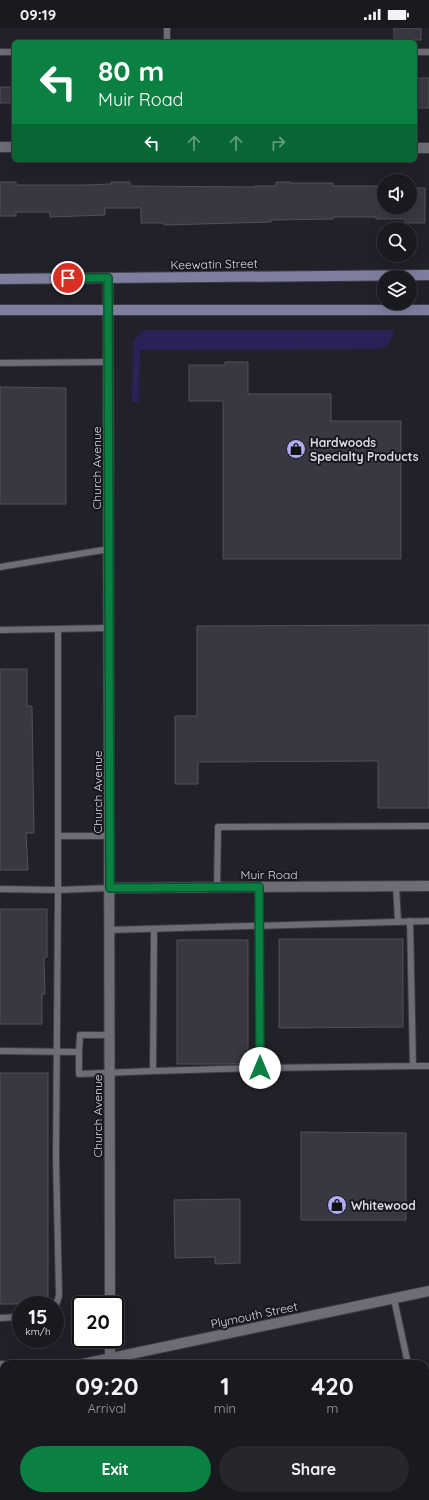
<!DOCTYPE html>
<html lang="en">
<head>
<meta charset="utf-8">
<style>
  :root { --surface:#191920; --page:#26262d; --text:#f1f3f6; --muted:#9fa0a5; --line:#37383e; --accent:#0b8043 }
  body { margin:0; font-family:Quicksand,sans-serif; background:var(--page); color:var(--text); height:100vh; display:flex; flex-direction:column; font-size:15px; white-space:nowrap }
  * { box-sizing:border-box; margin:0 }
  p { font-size:13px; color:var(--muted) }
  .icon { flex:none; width:22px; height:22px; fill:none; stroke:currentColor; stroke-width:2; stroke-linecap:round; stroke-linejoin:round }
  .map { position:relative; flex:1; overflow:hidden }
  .details { position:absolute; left:0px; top:1332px; width:429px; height:140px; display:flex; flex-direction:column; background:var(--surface); border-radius:12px 12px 0 0; box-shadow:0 4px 16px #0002,0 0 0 1px var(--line) }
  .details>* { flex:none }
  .banner { position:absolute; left:12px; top:12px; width:405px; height:122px; border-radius:6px; box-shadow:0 4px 16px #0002,0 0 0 1px var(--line); background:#0b8043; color:#fff; overflow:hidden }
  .buttons { position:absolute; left:377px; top:146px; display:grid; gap:8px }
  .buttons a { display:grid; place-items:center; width:40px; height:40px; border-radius:50%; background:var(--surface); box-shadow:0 4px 16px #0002,0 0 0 1px var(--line); font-size:20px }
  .speed { position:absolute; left:12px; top:1268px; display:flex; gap:8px; font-size:20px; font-weight:700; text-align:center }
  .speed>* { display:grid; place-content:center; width:52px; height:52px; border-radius:50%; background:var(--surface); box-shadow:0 4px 16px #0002,0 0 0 1px var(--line); line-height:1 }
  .speed small { font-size:10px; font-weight:400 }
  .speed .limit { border:2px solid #111; border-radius:6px; background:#fff; color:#111 }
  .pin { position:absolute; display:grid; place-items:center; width:34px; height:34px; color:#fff; margin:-17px; border:2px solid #fff; border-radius:50%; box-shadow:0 1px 4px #0007 }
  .me { position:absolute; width:44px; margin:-22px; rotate:0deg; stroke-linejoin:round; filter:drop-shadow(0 0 3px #0008) }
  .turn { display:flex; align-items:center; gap:14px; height:84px; padding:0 20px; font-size:18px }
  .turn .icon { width:52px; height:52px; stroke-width:2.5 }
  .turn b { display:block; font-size:28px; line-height:34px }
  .lanes { display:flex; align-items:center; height:38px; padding:0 20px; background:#0003; justify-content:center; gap:20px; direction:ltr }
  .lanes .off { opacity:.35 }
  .eta { display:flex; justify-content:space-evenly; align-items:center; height:68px; text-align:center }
  .eta b { font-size:24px; font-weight:700; line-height:28px }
  .primary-button { display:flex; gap:8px; margin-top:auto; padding:8px 20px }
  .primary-button a { flex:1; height:46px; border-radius:24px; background:var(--accent); color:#fff; font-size:16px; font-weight:700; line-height:46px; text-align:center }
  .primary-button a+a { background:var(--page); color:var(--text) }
  .status { display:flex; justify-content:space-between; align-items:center; height:28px; padding:0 20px; background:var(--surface); direction:ltr }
  .status svg { height:11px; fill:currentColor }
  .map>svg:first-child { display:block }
  .green { fill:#2a2156 }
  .building { fill:#383842; stroke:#504f5a }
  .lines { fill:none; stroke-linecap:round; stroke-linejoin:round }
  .service-casing { stroke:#3d3c44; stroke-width:8 }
  .minor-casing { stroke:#3d3c44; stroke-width:12 }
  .secondary-casing { stroke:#3d3c44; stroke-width:12 }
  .service { stroke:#6d6c77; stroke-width:6 }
  .minor { stroke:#6d6c77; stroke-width:10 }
  .secondary { stroke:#807e9f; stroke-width:10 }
  .route-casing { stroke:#07532c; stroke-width:10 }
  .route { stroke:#0b8043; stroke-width:7 }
  .labels { text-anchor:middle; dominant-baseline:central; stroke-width:4; stroke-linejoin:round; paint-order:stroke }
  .street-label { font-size:12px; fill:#dcdbe2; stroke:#181720 }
  .poi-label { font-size:12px; font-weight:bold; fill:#dcdbe2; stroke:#181720; text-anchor:start }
</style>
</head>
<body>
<div class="status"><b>09:19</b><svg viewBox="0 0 49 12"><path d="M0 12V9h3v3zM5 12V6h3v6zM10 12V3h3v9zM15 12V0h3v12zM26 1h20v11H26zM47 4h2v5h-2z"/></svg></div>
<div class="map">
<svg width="429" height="1472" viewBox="0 0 429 1472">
  <rect width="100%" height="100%" fill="#21212a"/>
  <!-- green -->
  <path class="green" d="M144,302H393C393,312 390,318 379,321L140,322L139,374H132L133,313Z"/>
  <!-- building -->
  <g class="building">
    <rect x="394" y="0" width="27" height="12"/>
    <rect x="415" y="50" width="14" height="30"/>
    <rect x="0" y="59" width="13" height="16"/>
    <path d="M0,154H16V157H86L111,156V154H130V158L255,159V158H276V154H290V155H333V158H384V179H410V160H425V195H405V191H376V189H333V191L271,192V194L164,197V195H141V180H105V187L50,189V184H16V188H0Z"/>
    <path d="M225,334H248V366H331V393H401V531H223V373H189V337H225Z"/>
    <path d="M0,359L66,360V476H0Z"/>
    <path d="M429,597V780H378V733L198,734V756H175V688H197V598Z"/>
    <path d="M0,641H27V678H32L34,805H26L28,842H0Z"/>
    <path d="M0,881H47V929L44,930L45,966H42V996H0Z"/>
    <path d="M279,911H403V999L279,1000Z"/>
    <rect x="177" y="912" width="71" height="124"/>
    <rect x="0" y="1045" width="48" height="231"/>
    <path d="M301,1104L406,1105V1192H301Z"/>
    <path d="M240,1171V1235L215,1236V1229L175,1230L174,1172Z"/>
  </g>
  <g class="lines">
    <!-- service casing -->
    <g class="service-casing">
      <g id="service">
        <path d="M167,0V14"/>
        <path d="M0,24H14"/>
        <path d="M415,24H429"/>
        <path d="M0,335L109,334"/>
        <path d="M0,539L109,521"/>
        <path d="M0,602L110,600"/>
        <path d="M58,808H110"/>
        <path d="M396,858L398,893"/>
        <path d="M217,859L218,799L429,798"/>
        <path d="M0,861L58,862V601"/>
        <path d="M109,902L429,893"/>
        <path d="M0,1023L79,1024L80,1007H110"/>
        <path d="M79,1024V1046L153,1043L154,901"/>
        <path d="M413,1038H429"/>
        <path d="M260,1040L413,1038L410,893"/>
        <path d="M153,1043L260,1040L259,859"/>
        <path d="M394,1271L408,1336"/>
        <path d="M55,1280L59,1268L56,1130L58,862L110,860"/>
        <path d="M0,1290L21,1289"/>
        <path d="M0,1390H4"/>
        <path d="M425,1415L427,1427L429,1426"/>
        <path d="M56,1472V1468"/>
      </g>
    </g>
    <!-- minor casing -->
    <g class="minor-casing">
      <g id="minor">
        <path d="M0,119H14"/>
        <path d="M415,120H429"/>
        <path d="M108,250L110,1277"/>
        <path d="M110,860L429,858"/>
        <path d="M110,1311V1336"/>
        <path d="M83,1336L429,1263"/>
        <path d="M0,1338H4"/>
        <path d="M111,1468V1472"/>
      </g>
    </g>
    <!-- secondary casing -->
    <g class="secondary-casing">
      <g id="secondary">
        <path d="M0,251L429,247"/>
        <path d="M0,282H429"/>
      </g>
    </g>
    <!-- service -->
    <use href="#service" class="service"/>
    <!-- minor -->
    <use href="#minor" class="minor"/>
    <!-- secondary -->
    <use href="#secondary" class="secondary"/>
  </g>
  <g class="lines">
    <!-- route casing -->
    <g class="route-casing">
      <path id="route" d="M68,250H108L110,860L259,859L260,1040"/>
    </g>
    <!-- route -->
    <use href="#route" class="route"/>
  </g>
  <!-- icons -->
  <defs>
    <g id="shop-disc" transform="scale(1)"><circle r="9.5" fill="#b3adf9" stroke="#181720"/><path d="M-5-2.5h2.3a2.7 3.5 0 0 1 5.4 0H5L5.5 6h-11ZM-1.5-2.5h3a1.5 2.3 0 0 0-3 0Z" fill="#111"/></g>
  </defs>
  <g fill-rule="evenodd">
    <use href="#shop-disc" x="296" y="421"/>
    <use href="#shop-disc" x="337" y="1177"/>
  </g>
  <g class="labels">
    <!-- street labels -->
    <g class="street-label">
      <text transform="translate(214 236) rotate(-1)">Keewatin Street</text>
      <text transform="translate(96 440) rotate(-90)">Church Avenue</text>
      <text transform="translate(97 764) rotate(-90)">Church Avenue</text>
      <text x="269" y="846">Muir Road</text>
      <text transform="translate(97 1088) rotate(-90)">Church Avenue</text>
      <text transform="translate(254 1287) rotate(-12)">Plymouth Street</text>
    </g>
    <!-- poi labels -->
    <g class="poi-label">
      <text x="310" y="414">Hardwoods<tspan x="310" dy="14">Specialty Products</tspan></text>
      <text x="351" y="1177">Whitewood</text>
    </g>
  </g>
</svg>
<div class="buttons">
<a><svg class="icon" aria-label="sound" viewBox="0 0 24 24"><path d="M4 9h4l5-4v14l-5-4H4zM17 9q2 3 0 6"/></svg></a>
<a><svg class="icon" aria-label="search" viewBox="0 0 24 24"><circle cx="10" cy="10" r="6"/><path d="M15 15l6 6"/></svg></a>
<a><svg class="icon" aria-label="layers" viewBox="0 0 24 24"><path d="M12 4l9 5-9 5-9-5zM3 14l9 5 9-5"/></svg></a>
</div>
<div class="speed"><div>15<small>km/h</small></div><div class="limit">20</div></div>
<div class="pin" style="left:68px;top:250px;background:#d93025"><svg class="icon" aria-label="arrive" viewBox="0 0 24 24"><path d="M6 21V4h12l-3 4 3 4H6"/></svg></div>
<svg class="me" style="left:260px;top:1040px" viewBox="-20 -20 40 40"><circle r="19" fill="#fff"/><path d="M0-13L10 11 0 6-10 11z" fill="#0b8043"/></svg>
<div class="banner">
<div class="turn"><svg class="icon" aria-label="left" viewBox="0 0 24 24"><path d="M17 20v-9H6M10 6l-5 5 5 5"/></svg><div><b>80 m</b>Muir Road</div></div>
<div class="lanes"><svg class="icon" aria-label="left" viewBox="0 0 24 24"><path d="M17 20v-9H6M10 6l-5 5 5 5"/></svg><svg class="icon off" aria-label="ahead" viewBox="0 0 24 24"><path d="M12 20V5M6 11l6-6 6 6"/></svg><svg class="icon off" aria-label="ahead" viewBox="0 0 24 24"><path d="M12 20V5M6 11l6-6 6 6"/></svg><svg class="icon off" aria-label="right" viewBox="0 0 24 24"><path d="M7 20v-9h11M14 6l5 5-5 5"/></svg></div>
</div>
<section class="details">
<div class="eta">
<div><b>09:20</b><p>Arrival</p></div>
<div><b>1</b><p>min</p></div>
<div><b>420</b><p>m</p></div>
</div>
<div class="primary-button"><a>Exit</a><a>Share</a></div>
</section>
</div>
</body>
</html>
